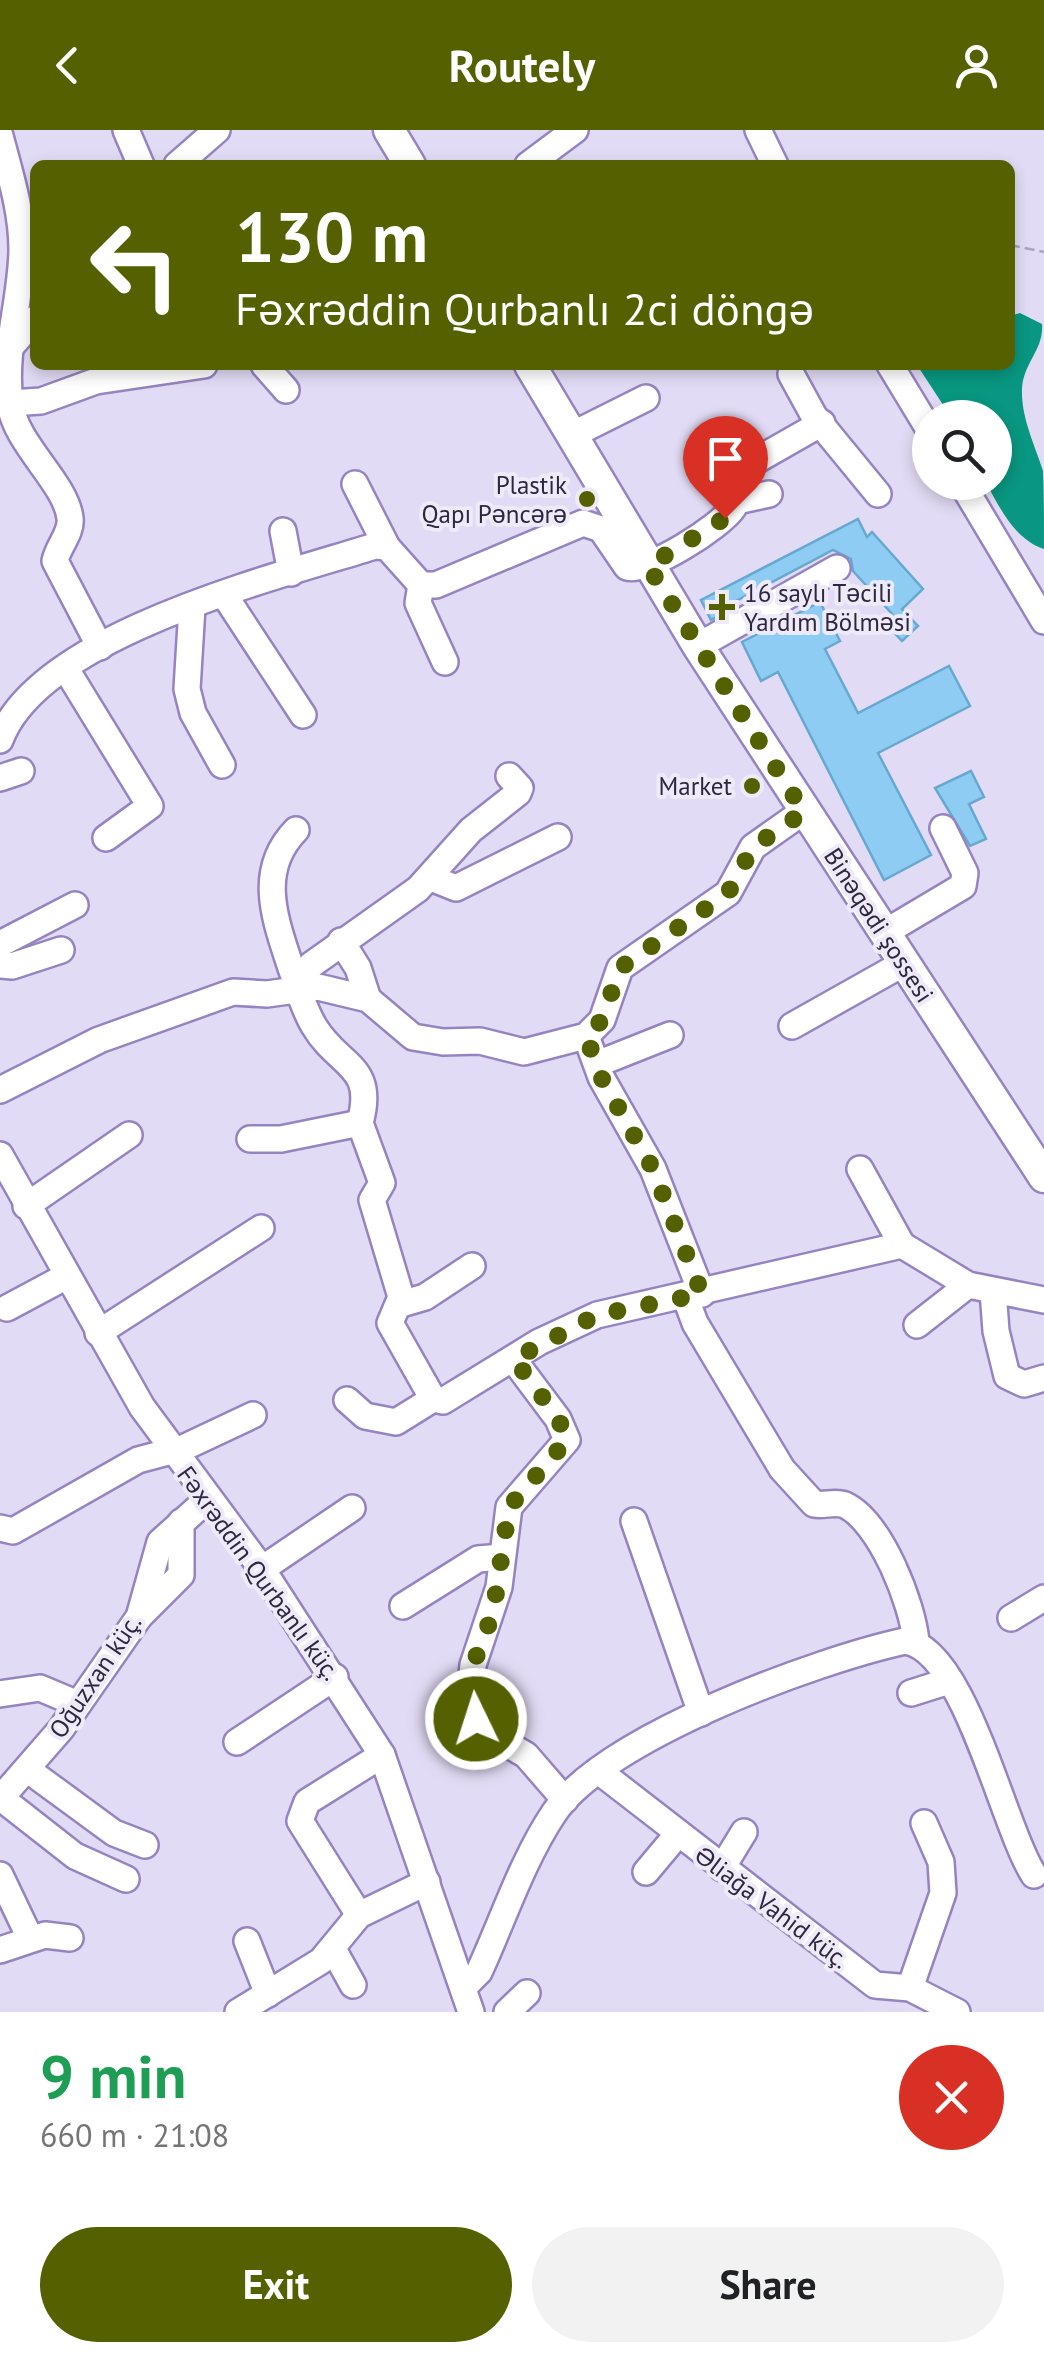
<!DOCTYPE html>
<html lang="en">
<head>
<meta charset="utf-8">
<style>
  :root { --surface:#fff; --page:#f2f2f2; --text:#202124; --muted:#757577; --accent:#556100 }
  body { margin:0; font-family:"PT Sans",sans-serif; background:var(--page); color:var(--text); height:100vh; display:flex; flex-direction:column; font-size:38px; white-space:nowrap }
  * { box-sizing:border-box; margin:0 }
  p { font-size:32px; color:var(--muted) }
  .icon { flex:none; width:55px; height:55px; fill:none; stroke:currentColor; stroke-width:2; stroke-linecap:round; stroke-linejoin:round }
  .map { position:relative; height:1882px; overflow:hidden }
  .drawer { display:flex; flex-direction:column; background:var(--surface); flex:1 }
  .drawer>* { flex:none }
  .guide { position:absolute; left:30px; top:30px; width:985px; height:210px; border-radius:15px; box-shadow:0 5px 15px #0003; background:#556100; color:#fff; overflow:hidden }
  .controls { position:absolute; left:912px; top:270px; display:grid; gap:20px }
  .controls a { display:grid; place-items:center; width:100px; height:100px; border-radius:50%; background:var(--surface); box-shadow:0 5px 15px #0003; font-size:50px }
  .pin { position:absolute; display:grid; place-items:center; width:85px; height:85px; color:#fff; margin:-102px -42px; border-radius:50% 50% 50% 0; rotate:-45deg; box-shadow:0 0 10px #0007 }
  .pin .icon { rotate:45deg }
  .me { position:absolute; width:110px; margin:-55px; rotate:356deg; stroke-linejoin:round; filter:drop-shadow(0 0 8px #0008) }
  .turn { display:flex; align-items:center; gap:35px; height:210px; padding:0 40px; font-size:45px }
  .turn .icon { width:130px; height:130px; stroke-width:2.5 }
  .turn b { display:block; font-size:70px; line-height:85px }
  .round { display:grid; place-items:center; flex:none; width:105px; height:105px; border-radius:52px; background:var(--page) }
  .head { display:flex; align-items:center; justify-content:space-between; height:170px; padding:0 40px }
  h1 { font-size:60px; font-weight:700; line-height:75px; color:#1e9e55 }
  .button { display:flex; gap:20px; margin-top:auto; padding:20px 40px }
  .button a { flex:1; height:115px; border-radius:60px; background:var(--accent); color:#fff; font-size:40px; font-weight:700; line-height:115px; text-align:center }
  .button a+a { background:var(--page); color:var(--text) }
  header { display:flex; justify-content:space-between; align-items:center; height:130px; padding:0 40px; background:var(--accent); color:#fff; font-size:45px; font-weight:700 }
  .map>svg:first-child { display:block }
  .water { fill:#099781 }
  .building { fill:#8fccf3; stroke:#67a8d1; stroke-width:2.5 }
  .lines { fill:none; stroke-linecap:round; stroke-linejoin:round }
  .minor-casing { stroke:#9684c0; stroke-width:30 }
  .major-casing { stroke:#9684c0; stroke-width:35 }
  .path { stroke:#aba4be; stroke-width:2.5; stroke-dasharray:10 5; stroke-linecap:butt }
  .minor { stroke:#fff; stroke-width:25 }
  .major { stroke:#fff; stroke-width:30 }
  .route { stroke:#556100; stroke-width:18; stroke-dasharray:0 32.4 }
  .poi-dot { fill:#556100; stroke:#eeeaf7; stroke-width:4 }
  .labels { text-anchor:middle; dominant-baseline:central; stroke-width:8; stroke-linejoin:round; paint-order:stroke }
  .poi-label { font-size:25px; fill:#2f2740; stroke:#eeeaf7; text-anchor:end }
  .street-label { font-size:25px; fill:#2f2740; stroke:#eeeaf7 }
</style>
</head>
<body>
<header><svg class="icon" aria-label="back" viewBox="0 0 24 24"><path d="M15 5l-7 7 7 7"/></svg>Routely<svg class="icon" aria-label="person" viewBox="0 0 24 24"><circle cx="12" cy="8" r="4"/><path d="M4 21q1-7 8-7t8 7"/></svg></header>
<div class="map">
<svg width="1044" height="1882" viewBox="0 0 1044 1882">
  <rect width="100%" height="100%" fill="#e2dbf5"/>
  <!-- water -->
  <path class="water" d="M1020,183L1042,194C1044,220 1023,233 1022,259C1021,288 1035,315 1043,341C1044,363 1044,396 1044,419C1015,410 1000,378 986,353L995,352V288L951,287L917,235H1010V186Z"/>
  <!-- building -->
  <g class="building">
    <path d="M858,389L867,407L872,402L923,459L902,479L918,496L902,511L885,493L893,485L853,441L851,429L833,420L736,471L738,475L711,490L701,470Z"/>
    <path d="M820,472L840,511L825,519L858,583L949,536L970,576L878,623L931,725L884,750L778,542L761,551L742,512Z"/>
    <path d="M971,641L984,667L969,674L986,709L970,716L935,658Z"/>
  </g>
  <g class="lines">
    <!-- minor casing -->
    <g class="minor-casing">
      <g id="minor">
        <path d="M126,0L141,35"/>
        <path d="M758,0L775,35"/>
        <path d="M0,6C10,44 22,81 22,120C21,172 3,220 10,273C15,314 66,353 70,388C72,403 58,416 55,431L100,517"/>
        <path d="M177,35L217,0"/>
        <path d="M528,35L575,0"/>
        <path d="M8,220L35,189"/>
        <path d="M264,235L286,260"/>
        <path d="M890,235L930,301"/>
        <path d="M791,244L814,286L878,364"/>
        <path d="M10,273L41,271L96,251L204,235"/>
        <path d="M572,305L646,268"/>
        <path d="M961,352L1044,491"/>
        <path d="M355,354L387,417"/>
        <path d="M737,371L769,364"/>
        <path d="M283,401L291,443"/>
        <path d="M421,455L418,473L445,532"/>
        <path d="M225,466L303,585"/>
        <path d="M192,477L187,559L193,583L222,635"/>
        <path d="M698,516L837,438"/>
        <path d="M66,539L150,676L106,708"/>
        <path d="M0,610C39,505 276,447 375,416L387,417L421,455H436L583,393L601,399L627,437C647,444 721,396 733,378C742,364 741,347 750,334L822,293"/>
        <path d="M0,648L21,641"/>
        <path d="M296,700C256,741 275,789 291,838C298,857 303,878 314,896C339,938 376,934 360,993L382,1053L372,1070L401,1167L390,1193L433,1269L443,1271L539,1212L597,1185L902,1115L968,1155L1044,1170"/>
        <path d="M431,748L456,758L558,707"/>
        <path d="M884,803L963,756L965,743L943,698"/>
        <path d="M341,811L358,838L368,869"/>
        <path d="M0,814L75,775"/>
        <path d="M0,835L12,836L61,820"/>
        <path d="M298,857L311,835L418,759L471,700L518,663L520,658L509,646"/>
        <path d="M792,896L904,833"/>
        <path d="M586,906L601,947L653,1039L702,1164"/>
        <path d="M597,934L670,905"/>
        <path d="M0,960L99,910L233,862L267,864L318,857L368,869L413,907L443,912L480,911L524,922L586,906L602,890L620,838L728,763L753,717L804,681"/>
        <path d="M250,1009H281L360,993"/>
        <path d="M0,1025L142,1277L262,1439L382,1625L471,1882"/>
        <path d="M860,1039L902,1115"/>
        <path d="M26,1076L129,1005"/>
        <path d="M993,1161L996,1201L1007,1246L1024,1254L1044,1248"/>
        <path d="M685,1166L695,1193L782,1339L814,1374C824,1376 836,1371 845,1375C881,1392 913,1475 916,1512"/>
        <path d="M401,1174L425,1167L472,1136"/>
        <path d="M7,1178L65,1147"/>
        <path d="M917,1195L968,1155"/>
        <path d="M98,1203L261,1098"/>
        <path d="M513,1229L558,1289L567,1310L509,1377L499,1457L473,1535L470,1562L483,1600L526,1625L565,1670"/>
        <path d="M347,1270L365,1286L396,1292L433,1269"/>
        <path d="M634,1391L701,1583"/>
        <path d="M0,1398L13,1401L138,1330L183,1318L253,1285"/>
        <path d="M262,1439L352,1378"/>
        <path d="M403,1476L478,1429L502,1427"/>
        <path d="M139,1487L181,1445V1392"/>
        <path d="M1011,1488L1044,1468"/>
        <path d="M911,1563L949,1551"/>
        <path d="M0,1564L40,1558L78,1574"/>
        <path d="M237,1612L335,1547"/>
        <path d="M28,1640L114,1703L145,1715"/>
        <path d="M600,1642L875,1855L910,1858L957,1882"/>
        <path d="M1,1668L75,1726L126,1749"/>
        <path d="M0,1669L61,1599L139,1487L160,1412L209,1368"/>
        <path d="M722,1738L744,1702"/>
        <path d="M646,1742L677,1705"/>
        <path d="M0,1745L30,1808"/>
        <path d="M359,1785L300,1691L307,1672L382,1625"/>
        <path d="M247,1811L268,1864"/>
        <path d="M333,1819L353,1855"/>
        <path d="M0,1820L45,1805L70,1808"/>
        <path d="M463,1858L479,1842C503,1790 522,1731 554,1683C604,1608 817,1530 905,1511C965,1518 1003,1698 1034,1745"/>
        <path d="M910,1858L943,1763L941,1732L924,1693"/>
        <path d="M238,1882L321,1831L359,1785L427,1752"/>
        <path d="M507,1882L527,1863"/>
      </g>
    </g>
    <!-- major casing -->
    <g class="major-casing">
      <g id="major">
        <path d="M389,0L410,35"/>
        <path d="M530,235L698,516L1044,1047"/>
      </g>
    </g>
    <!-- path -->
    <path class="path" d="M1010,115L1044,122"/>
    <!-- minor -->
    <use href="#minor" class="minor"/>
    <!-- major -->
    <use href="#major" class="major"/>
  </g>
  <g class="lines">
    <!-- route -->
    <path class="route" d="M476,1589L470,1562L473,1535L493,1483L509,1377L567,1310L558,1288L514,1229L597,1185L702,1164L653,1039L601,947L586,906L602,890L620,838L728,763L753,717L804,682L648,436L725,388"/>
  </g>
  <!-- markers -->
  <g class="poi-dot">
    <circle cx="587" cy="369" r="10"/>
    <path d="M717 462h10v10h10v10h-10v10h-10v-10h-10v-10h10z"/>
    <circle cx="752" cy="656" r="10"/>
  </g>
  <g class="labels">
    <!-- poi labels -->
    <g class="poi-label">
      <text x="567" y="355">Plastik<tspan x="567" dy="29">Qapı Pəncərə</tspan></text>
      <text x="744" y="463" text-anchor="start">16 saylı Təcili<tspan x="744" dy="29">Yardım Bölməsi</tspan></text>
      <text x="732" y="656">Market</text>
    </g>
    <!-- street labels -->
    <g class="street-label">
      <text transform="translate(879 795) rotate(57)">Binəqədi şossesi</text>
      <text transform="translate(259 1443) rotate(54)">Fəxrəddin Qurbanlı küç.</text>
      <text transform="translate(95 1546) rotate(-56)">Oğuzxan küç.</text>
      <text transform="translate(772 1777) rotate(37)">Əliağa Vahid küç.</text>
    </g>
  </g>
</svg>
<div class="controls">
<a><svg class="icon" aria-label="search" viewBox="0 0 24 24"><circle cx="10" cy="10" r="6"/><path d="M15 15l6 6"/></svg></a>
</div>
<div class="pin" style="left:725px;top:388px;background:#d93025"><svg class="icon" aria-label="arrive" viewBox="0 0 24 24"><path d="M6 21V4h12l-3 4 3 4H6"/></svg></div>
<svg class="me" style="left:476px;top:1589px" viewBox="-20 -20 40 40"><circle r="17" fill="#556100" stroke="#fff" stroke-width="3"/><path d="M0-11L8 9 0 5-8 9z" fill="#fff"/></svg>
<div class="guide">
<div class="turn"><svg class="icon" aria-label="left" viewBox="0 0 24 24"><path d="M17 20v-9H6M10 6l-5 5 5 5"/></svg><div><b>130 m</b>Fəxrəddin Qurbanlı 2ci döngə</div></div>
</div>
</div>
<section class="drawer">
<div class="head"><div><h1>9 min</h1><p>660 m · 21:08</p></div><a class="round" style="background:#d93025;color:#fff"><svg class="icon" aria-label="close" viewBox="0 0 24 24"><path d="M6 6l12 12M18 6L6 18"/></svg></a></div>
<div class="button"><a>Exit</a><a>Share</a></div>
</section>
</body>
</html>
